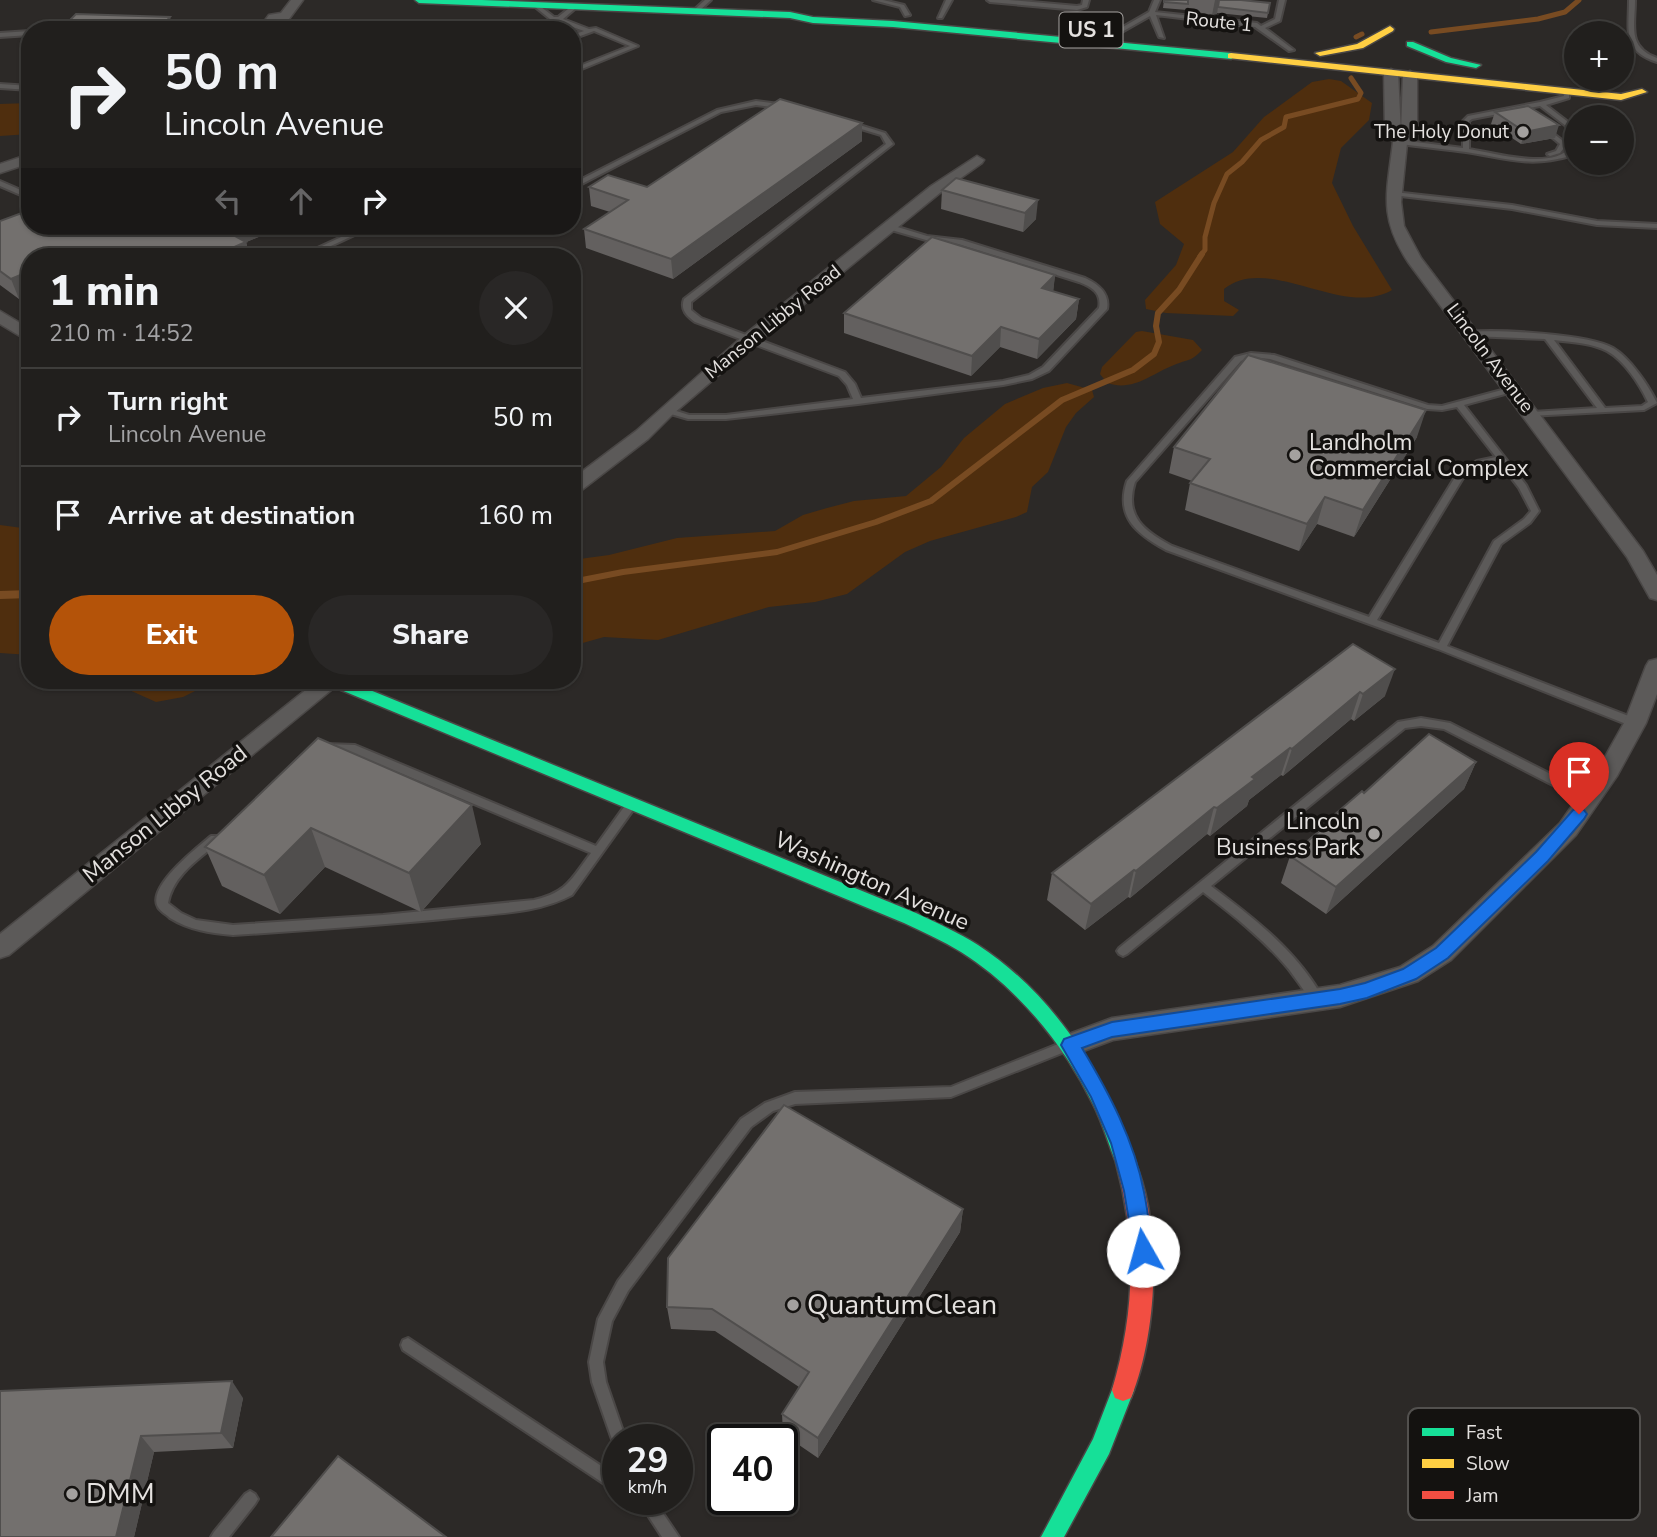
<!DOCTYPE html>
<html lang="en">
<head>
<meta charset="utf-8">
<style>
  :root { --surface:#211f1d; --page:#292726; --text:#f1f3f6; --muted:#a2a2a4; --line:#3e3d3b; --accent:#b45309 }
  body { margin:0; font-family:"Nunito Sans",sans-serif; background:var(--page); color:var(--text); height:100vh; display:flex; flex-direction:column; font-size:26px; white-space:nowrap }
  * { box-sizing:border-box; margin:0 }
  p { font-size:23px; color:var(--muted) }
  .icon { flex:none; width:38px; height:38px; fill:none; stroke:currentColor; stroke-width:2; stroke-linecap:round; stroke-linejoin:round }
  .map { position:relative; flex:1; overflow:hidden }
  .sheet { position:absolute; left:21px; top:248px; width:560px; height:441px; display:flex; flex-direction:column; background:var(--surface); border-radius:28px; box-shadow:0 2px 5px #0004,0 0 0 2px var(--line) }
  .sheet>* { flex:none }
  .banner { position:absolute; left:21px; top:21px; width:560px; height:214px; border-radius:28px; box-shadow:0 2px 5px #0004,0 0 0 2px var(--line); background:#211f1d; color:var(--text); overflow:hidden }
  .buttons { position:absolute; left:1564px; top:21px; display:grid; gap:14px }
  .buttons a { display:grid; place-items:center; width:70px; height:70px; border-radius:50%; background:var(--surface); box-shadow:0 2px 5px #0004,0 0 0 2px var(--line); font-size:35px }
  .speed { position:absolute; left:602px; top:1424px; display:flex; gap:14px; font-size:35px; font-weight:700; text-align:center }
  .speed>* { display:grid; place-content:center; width:91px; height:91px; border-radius:50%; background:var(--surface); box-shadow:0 2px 5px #0004,0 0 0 2px var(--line); line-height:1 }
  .speed small { font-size:18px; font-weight:400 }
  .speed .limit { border:4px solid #111; border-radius:10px; background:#fff; color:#111 }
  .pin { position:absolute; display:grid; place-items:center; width:60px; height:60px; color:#fff; margin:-72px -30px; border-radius:50% 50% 50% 0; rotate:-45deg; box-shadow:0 0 7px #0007 }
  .pin .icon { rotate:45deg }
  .me { position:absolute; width:77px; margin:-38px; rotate:353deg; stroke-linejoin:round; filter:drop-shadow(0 0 5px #0008) }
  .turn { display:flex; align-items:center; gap:24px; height:147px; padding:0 28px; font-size:32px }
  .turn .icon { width:91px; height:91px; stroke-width:2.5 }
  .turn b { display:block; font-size:49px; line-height:60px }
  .lanes { display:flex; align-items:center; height:66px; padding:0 28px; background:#0003; justify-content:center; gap:35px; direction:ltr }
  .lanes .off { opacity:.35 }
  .round { display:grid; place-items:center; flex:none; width:74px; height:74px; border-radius:37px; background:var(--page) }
  .headline { display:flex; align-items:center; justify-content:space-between; height:119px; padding:0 28px }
  h1 { font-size:42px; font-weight:800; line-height:52px }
  .button { display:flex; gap:14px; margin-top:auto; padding:14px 28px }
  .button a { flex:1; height:80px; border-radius:42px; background:var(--accent); color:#fff; font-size:28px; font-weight:800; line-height:80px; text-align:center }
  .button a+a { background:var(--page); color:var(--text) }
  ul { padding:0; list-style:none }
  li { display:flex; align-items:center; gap:21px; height:98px; padding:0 28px; border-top:2px solid var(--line) }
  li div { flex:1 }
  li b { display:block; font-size:26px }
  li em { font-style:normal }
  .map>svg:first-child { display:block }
  .green { fill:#4f2e0e }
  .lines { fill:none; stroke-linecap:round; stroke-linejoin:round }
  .stream-far2 { stroke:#784b22; stroke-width:5 }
  .stream-far1 { stroke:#784b22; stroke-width:6 }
  .stream { stroke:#784b22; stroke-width:8 }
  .lane-casing { stroke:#4a4746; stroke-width:4 }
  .street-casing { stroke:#4a4746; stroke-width:3 }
  .fast-casing { stroke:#4a4746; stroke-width:3 }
  .slow-casing { stroke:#4a4746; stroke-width:3 }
  .jam-casing { stroke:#4a4746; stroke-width:3 }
  .lane { fill:#5c5a59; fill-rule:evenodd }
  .street { fill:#5c5a59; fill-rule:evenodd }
  .fast { fill:#16e098; fill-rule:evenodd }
  .slow { fill:#ffcf43; fill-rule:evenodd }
  .jam { fill:#f24e42; fill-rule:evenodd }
  .wall { fill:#63605f }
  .shaded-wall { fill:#504e4d }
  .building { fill:#73706e; stroke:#504e4d; stroke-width:2 }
  .route { fill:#1a73e8; stroke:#114b97; stroke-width:2 }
  .poi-dot { fill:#a4a19f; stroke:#141210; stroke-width:2.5 }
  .labels { text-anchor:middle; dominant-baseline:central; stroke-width:7; stroke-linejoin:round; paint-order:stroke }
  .far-street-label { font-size:19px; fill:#e4e1df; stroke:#141210 }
  .far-poi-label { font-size:19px; fill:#e4e1df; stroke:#141210; text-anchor:end }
  .shield { fill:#141210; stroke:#a6a3a1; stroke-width:2 }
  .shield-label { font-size:21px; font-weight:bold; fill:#e4e1df }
  .poi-label { font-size:23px; fill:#e4e1df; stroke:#141210; text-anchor:start }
  .street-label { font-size:23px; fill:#e4e1df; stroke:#141210 }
  .near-poi-label { font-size:28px; fill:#e4e1df; stroke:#141210; text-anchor:start }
  .key { fill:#141210; stroke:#52504e; stroke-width:2 }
  .key-label { font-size:19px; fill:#e4e1df }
</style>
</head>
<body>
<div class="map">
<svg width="1657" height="1537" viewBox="0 0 1657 1537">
  <rect width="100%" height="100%" fill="#2c2927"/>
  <!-- green -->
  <g class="green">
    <path d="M1329,79L1341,81L1372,103L1369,120L1341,148L1332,183L1353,226L1392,290C1343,319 1268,253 1224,289V301L1239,310L1233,316L1166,313L1146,309L1145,300L1176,265L1184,244L1160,224L1155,202L1233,152L1264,117L1312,82Z"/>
    <path d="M30,103V134L0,136V104Z"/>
    <path d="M1142,331L1193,340L1202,350C1191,362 1188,359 1174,365C1151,374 1133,392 1107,383L1100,374L1102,367L1136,332Z"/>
    <path d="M1067,383L1092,390L1094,397L1076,413L1066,427L1048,472L1032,487L1027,512L1016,517L930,541L905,552L847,594L815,602L769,607L658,640L604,637L572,646V560L609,555L677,538L775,531L803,515L827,508L854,501L906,496L941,467L964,438L1005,404L1043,388Z"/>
    <path d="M0,525L30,529V655L0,653Z"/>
    <path d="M109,681H215L183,697L156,702Z"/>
  </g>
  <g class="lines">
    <!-- stream-far2 -->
    <g class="stream-far2">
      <path d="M1431,32L1538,19L1565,12L1579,0"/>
      <path d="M1356,37L1362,34"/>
      <path d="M1200,256L1205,250V237L1214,203L1227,174L1242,162L1261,140L1284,127L1286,117L1358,99L1361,93L1351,78"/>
    </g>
    <!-- stream-far1 -->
    <path class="stream-far1" d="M572,582L623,572L777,552L876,522L931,501L1062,400L1133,370L1154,354L1159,342L1156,326L1158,313L1179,290L1202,254"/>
    <!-- stream -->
    <g class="stream">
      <path d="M572,582L580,580"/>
      <path d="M0,595L30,594"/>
    </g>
    <!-- lane casing -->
    <g class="lane-casing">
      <g id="lane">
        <path d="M705,0H711L698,12H694V10Z"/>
        <path d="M873,0H883L904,5L910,15L905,16L900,7Z"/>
        <path d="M946,0H952L942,18H938Z"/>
        <path d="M987,0H1009L1077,6L1082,5L1083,0H1089L1087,7L1077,10L990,2Z"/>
        <path d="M1154,0H1160L1155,12L1257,23L1261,26L1275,19L1279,0H1285L1280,21L1265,28L1294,50L1289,51L1255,27L1156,15L1164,38L1159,37L1150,16L1120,33H1116V31L1149,12Z"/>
        <path d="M1629,0H1635C1635,26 1627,47 1657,58V62C1622,51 1629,31 1629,0Z"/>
        <path d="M536,3L554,17H558L573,5H577V7L563,19L589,29L596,28L638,46L572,73V69L630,46L594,31L572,39V35L584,31L550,19L534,6L533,5Z"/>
        <path d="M159,25L265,26L268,28L265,30L157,28V26Z"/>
        <path d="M30,31V35L0,37V33Z"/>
        <path d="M0,84L30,86V90L0,88Z"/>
        <path d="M1566,90L1569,92V98L1546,105L1572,125L1577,147L1570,156C1529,168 1506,158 1466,152C1444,149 1422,147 1400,144L1397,142L1400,140L1463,148V121L1468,116L1540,102L1564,96L1563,92ZM1540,106L1566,126L1571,146C1554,171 1495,153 1469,149V121L1472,119Z"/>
        <path d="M756,101L787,105L790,107L787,109L756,105L721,112L572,189V184L717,110Z"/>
        <path d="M850,122L885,133L893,144L691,302V310L701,318L845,372L855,384L861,398L1003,381L1029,375L1043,367L1099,308C1102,293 1092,287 1079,282L958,244L926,240L888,229L887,227L891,225L927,236L962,240L1085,278C1098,284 1110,293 1107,309L1049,371L1032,379L1003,385L858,404L726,419H688L664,412L663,410L667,408L689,415H726L853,399L847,385L839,376L695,322C687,316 680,310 684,299L886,144L881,135L848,125L847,124Z"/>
        <path d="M1545,127L1567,144L1560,153L1550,156L1547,154L1556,151L1560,144L1543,130V128Z"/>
        <path d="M0,181L30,194V199L0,186Z"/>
        <path d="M1394,192L1512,205L1597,221L1657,224V228L1597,225L1512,209L1392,195L1391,194Z"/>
        <path d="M365,226H374L307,257H298Z"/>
        <path d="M1468,332C1497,329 1589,334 1613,348C1630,358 1649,386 1657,403L1644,410L1529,416V412H1532L1597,408L1545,339L1471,336H1468ZM1554,340C1571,342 1592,343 1607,351C1625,361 1640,385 1648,402L1642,406L1605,408Z"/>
        <path d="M1251,353L1274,355L1428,405L1442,406L1513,387H1516V391L1464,405L1526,485L1539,511L1530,523L1501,544L1447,646L1639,720L1640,723L1639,726H1631L1438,649L1166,550C1137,534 1115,517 1127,481L1235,357ZM1251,357L1270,359L1427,409L1442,410L1457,407L1496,457L1477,461L1457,474L1369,617L1172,546C1144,531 1124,516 1135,482L1241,361ZM1499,462L1519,488L1531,511L1524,519L1494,541L1439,643L1377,620L1463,478L1483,465Z"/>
        <path d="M1421,718L1450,723L1594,796L1595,799L1594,802H1586L1444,729L1421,726L1405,728L1211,886C1254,918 1298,952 1324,1000L1322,1004C1320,1004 1319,1005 1317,1005C1312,1004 1292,972 1286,966C1262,938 1233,915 1203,892L1127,954L1123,956L1119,954L1117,951L1119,948L1398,722Z"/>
        <path d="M326,744L355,745L596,846L629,800H637L638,803L572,895C538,913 500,913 463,917C386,925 310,930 233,935C211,933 189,930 170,918C167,915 160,911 158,907C146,887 198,847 211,836H219L220,839L219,842C199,859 173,875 168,903L181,913L196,920L233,925L383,915L534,900C568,892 571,879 591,853L350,752L322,751L321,748Z"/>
        <path d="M1063,1042L1067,1043L1069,1047L1067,1051L951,1097L795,1104L773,1111L751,1127L628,1291L612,1321L603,1362L606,1382L626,1440H618V1447L614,1445L592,1382L589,1362L598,1319L618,1281L741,1119L765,1103L795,1092L951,1087Z"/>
        <path d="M408,1338L618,1477V1493L403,1350L401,1345L403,1340Z"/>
        <path d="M250,1491L255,1494L258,1499L255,1504L229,1537H211L214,1532L245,1494Z"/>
        <path d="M638,1500H654L679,1537H662Z"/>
      </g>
    </g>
    <!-- street casing -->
    <g class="street-casing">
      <g id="street">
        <path d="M291,0H303L289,19L277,21L271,30H258L269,15L281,13Z"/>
        <path d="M1391,69L1398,73L1401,133L1403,75L1410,71L1417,75V133L1407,143L1401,202L1404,226L1421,258L1643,551L1657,575V600L1650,598L1627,557L1408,262C1378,216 1387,193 1393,142L1385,130L1384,73Z"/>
        <path d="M30,154V163L0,173V164Z"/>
        <path d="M977,156L984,160L982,163L941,192L755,344L673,414L648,439L579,492L572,494V479L636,431L743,336L931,186Z"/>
        <path d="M0,311L30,329V342L0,324Z"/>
        <path d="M1657,659V694L1646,723L1617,776L1576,835L1451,960L1418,981L1340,1007L1113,1040L1070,1056L1061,1053L1057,1045L1061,1037L1112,1018L1340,985L1400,967L1433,946L1560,823L1601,764L1624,723L1646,666L1649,661Z"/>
        <path d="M317,681H342L9,955L0,958V934Z"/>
      </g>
    </g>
    <!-- fast casing -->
    <g class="fast-casing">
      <g id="fast">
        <path d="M415,0H482L790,12L813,17L893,21L1231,53L1236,56L1231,59L893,27L813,23L790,18L419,3Z"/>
        <path d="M1407,42H1413L1451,58L1481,65L1476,68L1446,62L1407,46Z"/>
        <path d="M327,681H348L916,913C937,923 959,933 978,945C1056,996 1105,1077 1136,1163L1133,1169L1126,1172L1119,1169C1109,1148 1104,1125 1093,1104C1064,1045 1018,988 961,952C943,941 923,932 904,923L329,685Z"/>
        <path d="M1123,1379L1131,1382L1134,1390L1109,1454L1064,1537H1041L1093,1439L1115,1382Z"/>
      </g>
    </g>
    <!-- slow casing -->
    <g class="slow-casing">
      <g id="slow">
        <path d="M1390,26L1394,29L1393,31L1363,48L1320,56L1315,53L1357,44Z"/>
        <path d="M1231,53L1621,94L1642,89L1647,92L1621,100L1228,58V54Z"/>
      </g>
    </g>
    <!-- jam casing -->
    <g class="jam-casing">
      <path id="jam" d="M1126,1154L1133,1157C1163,1223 1158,1331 1131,1398L1123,1401L1115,1398L1112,1390C1135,1313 1137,1240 1116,1163L1119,1157Z"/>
    </g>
    <!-- lane -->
    <use href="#lane" class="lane"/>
    <!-- street -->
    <use href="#street" class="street"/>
    <!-- fast -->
    <use href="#fast" class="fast"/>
    <!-- slow -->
    <use href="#slow" class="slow"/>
    <!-- jam -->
    <use href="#jam" class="jam"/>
  </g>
  <!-- wall -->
  <g class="wall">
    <path d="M1164,0H1219L1268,13L1267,18L1217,13L1212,15L1187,10L1163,8Z"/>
    <path d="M30,59V78L25,64Z"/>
    <path d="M1495,112L1555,138L1521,144L1491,124Z"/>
    <path d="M862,123V141L673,279L586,248L584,229L610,212L591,206L589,187H647Z"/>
    <path d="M956,178L1036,219L1023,232L941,209L942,190Z"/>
    <path d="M0,221L280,228L246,242L250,257H30V294L19,299L0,285Z"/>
    <path d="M305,226H325L313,231Z"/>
    <path d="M1055,275L1053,291L1079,299L1076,319L1037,359L1000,347L971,376L844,333V313Z"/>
    <path d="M1417,437L1354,537L1317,524L1299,551L1185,510L1190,483L1192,481L1169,473L1174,447Z"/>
    <path d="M1353,644L1385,696L1354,721L1351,719L1283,776L1281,775L1249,800L1247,806L1210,836L1207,834L1130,898L1128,897L1085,930L1047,900L1052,873Z"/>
    <path d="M318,738L481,844L421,912L325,867L280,914L222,886L205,847Z"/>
    <path d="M1476,762L1464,789L1326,914L1281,883L1290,856L1326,826L1327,821L1364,793Z"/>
    <path d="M963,1209L960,1232L818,1458L783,1434L782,1414L799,1387L715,1331L671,1329L667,1307Z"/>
    <path d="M0,1391L243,1398L233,1448L154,1452L134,1537H0Z"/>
  </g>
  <!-- shaded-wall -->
  <g class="shaded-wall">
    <path d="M1215,0H1219L1217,14L1212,15Z"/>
    <path d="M170,17L174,30H159Z"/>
    <path d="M862,123V141L673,279L671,259Z"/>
    <path d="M1559,125L1555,138L1521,144L1525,132Z"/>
    <path d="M1038,200L1036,219L1023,232L1025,213Z"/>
    <path d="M234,226H280V228L230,249L224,230Z"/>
    <path d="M312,226H325L313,231Z"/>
    <path d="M246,242L250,257H211Z"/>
    <path d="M30,271V294L19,299L11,279Z"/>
    <path d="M1055,275L1053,294L1042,288Z"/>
    <path d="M1079,299L1076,319L1037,359L1039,339Z"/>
    <path d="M1001,327L1000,347L971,376L972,356Z"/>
    <path d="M1426,410L1417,437L1354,537L1363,510Z"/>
    <path d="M1325,497L1317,524L1299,551L1307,524Z"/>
    <path d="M1395,669L1385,696L1354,721L1363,694Z"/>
    <path d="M1360,692L1351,719L1283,776L1292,749Z"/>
    <path d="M1290,748L1281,775L1249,800L1247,806L1210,836L1217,808L1252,777Z"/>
    <path d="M1476,762L1464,789L1326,914L1336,887Z"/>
    <path d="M472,805L481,844L421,912L409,873Z"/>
    <path d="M1214,807L1207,834L1130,898L1136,871Z"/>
    <path d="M311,828L325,867L280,914L264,875Z"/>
    <path d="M1134,870L1128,897L1085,930L1091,904Z"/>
    <path d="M963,1209L960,1232L818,1458V1438Z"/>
    <path d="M232,1381L243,1398L233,1448L221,1433Z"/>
    <path d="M141,1436L154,1452L134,1537H116Z"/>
  </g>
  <!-- building -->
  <g class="building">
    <path d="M1164,0H1188V4L1164,2Z"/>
    <path d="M1219,0H1241L1270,3L1268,13L1218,7Z"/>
    <path d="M76,14L170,17L159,30H60Z"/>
    <path d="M780,99L862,123L671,259L584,229L628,200L589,187L608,175L647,187Z"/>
    <path d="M1528,106L1559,125L1525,132L1495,112Z"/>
    <path d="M956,178L1038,200L1025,213L942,190Z"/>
    <path d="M30,210V226H234L224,230L246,242L211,257H30V271L11,279L0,271V221Z"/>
    <path d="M932,237L1055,275L1042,288L1079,299L1039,339L1001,327L972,356L844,313Z"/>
    <path d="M1248,355L1426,410L1363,510L1325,497L1307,524L1190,483L1210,459L1174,447Z"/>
    <path d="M1353,644L1395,669L1363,694L1360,692L1292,749L1290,748L1252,777L1255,779L1217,808L1214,807L1136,871L1134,870L1091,904L1052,873Z"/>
    <path d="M1429,734L1476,762L1336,887L1290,856L1330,822L1327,821L1362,791L1364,793Z"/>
    <path d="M318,738L472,805L409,873L311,828L264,875L205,847Z"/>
    <path d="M784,1105L963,1209L818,1438L782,1414L809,1372L712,1309L667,1307L668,1258Z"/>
    <path d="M232,1381L221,1433L141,1436L116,1537H0V1391Z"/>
    <path d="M338,1456L446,1537H271Z"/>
  </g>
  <!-- route -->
  <path class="route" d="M1579,808L1584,810L1587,814L1584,819L1548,861L1448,958L1416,979L1367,998L1340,1004L1112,1037L1082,1048C1109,1093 1134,1140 1144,1192C1148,1211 1150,1231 1153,1251L1150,1257L1143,1260L1135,1257L1124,1191L1111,1143L1091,1097L1061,1045L1064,1039L1112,1022L1340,989L1365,983L1403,969L1436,948L1536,852L1573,810Z"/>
  <!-- markers -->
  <g class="poi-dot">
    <circle cx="1523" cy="132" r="7"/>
    <circle cx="1295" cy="455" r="7"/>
    <circle cx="1374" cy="834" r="7"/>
    <circle cx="793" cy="1305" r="7"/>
    <circle cx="72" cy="1494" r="7"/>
  </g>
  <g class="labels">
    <!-- far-street labels -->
    <g class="far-street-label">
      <text transform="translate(1219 22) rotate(6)">Route 1</text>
      <text transform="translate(773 322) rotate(-39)">Manson Libby Road</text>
      <text transform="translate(1490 358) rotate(53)">Lincoln Avenue</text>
    </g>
    <!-- far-poi labels -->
    <g class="far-poi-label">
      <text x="1509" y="132">The Holy Donut</text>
    </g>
    <!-- shield labels -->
    <rect class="shield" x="1059.5" y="12.5" width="63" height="35" rx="5"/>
    <g class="shield-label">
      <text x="1091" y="30">US 1</text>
    </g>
    <!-- poi labels -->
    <g class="poi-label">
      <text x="1309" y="442">Landholm<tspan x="1309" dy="26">Commercial Complex</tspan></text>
      <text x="1360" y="821" text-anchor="end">Lincoln<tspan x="1360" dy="26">Business Park</tspan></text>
    </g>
    <!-- street labels -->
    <g class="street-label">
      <text transform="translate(165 814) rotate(-39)">Manson Libby Road</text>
      <text transform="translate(872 881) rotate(24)">Washington Avenue</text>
    </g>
    <!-- near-poi labels -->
    <g class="near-poi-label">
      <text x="807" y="1305">QuantumClean</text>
      <text x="86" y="1494">DMM</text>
    </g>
  </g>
  <!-- legend -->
  <rect x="1408" y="1408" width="232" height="112" rx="10" class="key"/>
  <rect x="1422" y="1428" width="32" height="8" fill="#16e098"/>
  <rect x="1422" y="1459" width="32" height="9" fill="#ffcf43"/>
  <rect x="1422" y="1491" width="32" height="8" fill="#f24e42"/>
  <g class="key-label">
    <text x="1466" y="1439">Fast</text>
    <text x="1466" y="1470">Slow</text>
    <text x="1466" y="1502">Jam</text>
  </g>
</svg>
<div class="buttons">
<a>+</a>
<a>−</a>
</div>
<div class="speed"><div>29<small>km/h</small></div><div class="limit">40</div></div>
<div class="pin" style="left:1579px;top:814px;background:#d93025"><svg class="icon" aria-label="arrive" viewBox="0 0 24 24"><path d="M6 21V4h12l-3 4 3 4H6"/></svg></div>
<svg class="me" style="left:1143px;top:1251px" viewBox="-20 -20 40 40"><circle r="19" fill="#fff"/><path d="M0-13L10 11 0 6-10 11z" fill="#1a73e8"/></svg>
<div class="banner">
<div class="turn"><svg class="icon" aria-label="right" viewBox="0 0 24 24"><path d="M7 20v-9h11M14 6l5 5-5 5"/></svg><div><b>50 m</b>Lincoln Avenue</div></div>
<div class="lanes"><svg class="icon off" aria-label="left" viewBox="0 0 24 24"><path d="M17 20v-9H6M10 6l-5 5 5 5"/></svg><svg class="icon off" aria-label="ahead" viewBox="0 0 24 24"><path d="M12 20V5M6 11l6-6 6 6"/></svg><svg class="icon" aria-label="right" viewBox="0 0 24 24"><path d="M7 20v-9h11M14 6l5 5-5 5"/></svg></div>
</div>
<section class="sheet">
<div class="headline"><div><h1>1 min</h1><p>210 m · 14:52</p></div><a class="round"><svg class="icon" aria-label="close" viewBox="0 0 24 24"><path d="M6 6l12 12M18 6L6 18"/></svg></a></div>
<ul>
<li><svg class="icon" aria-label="right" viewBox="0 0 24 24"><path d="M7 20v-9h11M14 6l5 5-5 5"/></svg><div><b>Turn right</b><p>Lincoln Avenue</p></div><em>50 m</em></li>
<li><svg class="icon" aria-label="arrive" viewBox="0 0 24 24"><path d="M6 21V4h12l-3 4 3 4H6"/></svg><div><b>Arrive at destination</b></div><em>160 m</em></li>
</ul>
<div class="button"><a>Exit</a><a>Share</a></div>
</section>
</div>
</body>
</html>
